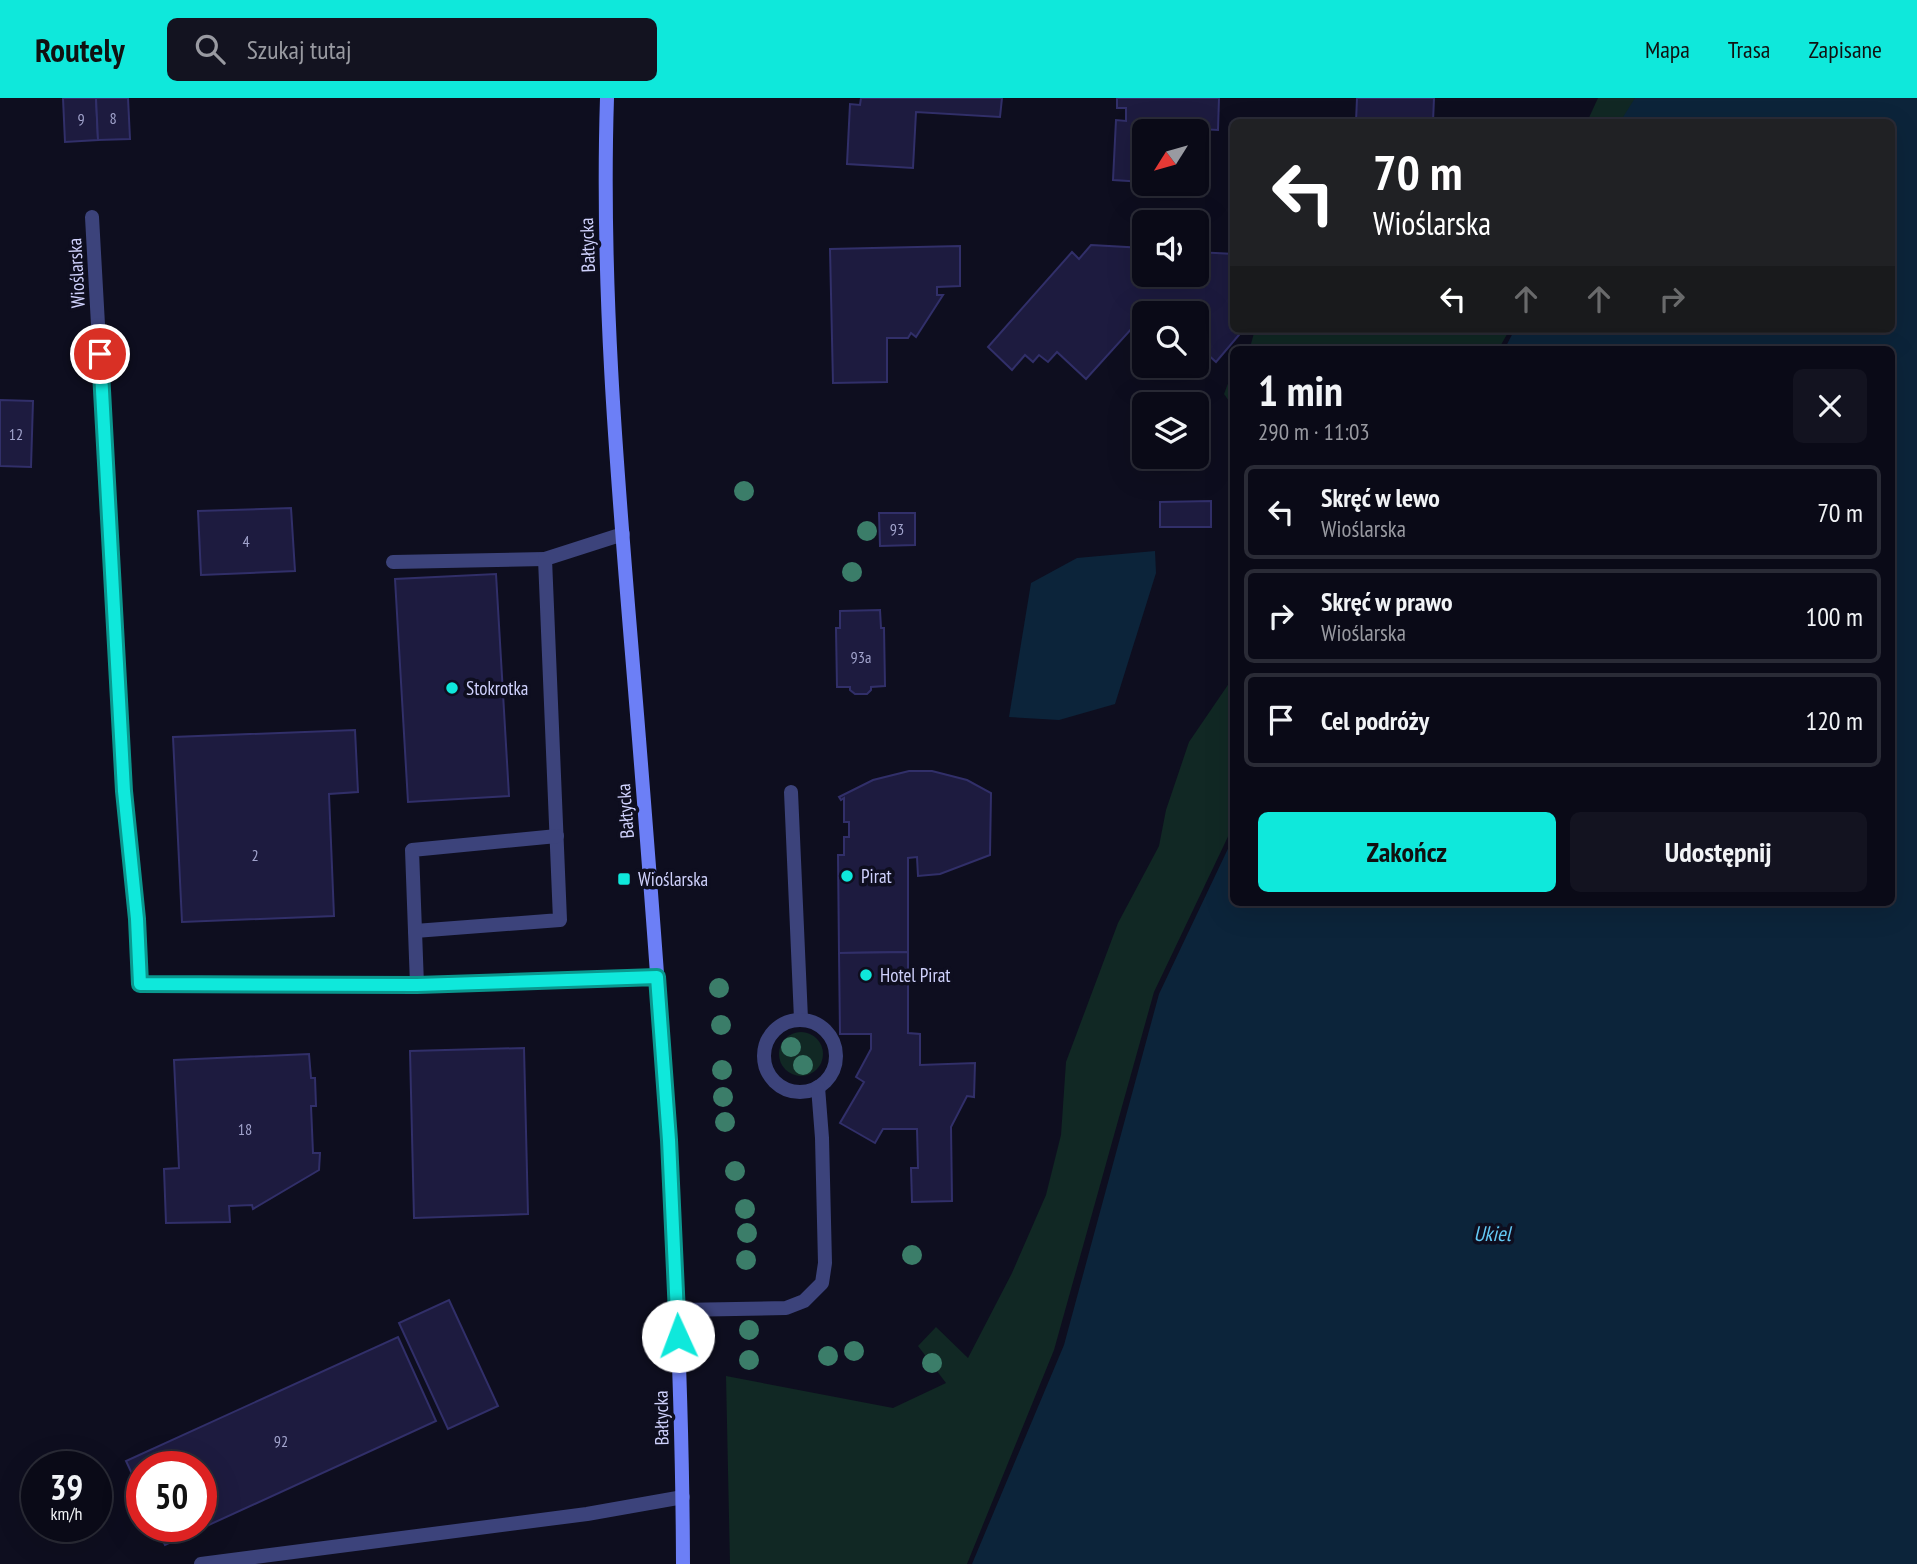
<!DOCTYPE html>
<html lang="pl">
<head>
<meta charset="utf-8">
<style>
  :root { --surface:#0a0a17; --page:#131320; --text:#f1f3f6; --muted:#999aa1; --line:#2a2b36; --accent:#0fe8db }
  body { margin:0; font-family:"PT Sans Narrow",sans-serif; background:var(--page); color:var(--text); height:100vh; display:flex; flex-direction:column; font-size:26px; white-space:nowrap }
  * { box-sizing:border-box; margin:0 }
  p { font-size:23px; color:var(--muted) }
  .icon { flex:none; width:38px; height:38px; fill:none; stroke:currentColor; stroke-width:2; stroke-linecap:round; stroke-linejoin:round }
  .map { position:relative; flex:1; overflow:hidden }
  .details { position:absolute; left:1230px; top:248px; width:665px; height:560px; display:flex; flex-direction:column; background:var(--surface); border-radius:10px; box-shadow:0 7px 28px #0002,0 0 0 2px var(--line) }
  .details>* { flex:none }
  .top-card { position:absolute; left:1230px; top:21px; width:665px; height:214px; border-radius:10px; box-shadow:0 7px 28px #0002,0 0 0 2px var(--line); background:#202124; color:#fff; overflow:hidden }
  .needle { width:46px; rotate:233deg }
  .buttons { position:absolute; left:1132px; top:21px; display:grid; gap:14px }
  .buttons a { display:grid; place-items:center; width:77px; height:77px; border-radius:10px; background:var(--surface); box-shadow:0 7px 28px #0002,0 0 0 2px var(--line); font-size:35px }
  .speed { position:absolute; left:21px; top:1353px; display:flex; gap:14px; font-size:35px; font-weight:700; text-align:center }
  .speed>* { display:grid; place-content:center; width:91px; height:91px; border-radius:50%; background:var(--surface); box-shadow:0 7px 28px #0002,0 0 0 2px var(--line); line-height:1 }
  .speed small { font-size:18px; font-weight:400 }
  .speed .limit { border:10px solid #d22; background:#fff; color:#111 }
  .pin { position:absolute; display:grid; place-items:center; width:60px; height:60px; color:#fff; margin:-30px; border:4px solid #fff; border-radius:50%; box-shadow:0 2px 7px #0007 }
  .me { position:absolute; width:77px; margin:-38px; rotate:358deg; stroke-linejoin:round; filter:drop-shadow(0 0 5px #0008) }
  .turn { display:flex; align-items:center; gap:24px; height:147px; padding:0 28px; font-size:32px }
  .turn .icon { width:91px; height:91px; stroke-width:2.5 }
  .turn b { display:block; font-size:49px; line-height:60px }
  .lanes { display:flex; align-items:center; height:66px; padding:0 28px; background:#0003; justify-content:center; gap:35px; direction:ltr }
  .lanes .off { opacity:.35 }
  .round { display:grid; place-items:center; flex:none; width:74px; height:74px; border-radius:10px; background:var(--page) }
  .overview { display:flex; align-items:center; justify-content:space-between; height:119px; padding:0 28px }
  h1 { font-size:42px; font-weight:700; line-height:52px }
  .button { display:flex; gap:14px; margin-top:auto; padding:14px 28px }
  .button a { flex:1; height:80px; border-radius:10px; background:var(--accent); color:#111; font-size:28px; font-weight:700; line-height:80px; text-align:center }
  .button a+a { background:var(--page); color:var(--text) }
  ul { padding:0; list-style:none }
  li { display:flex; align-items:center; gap:21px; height:94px; margin:0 14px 10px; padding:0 14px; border:4px solid var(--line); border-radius:10px }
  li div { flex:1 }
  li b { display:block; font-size:26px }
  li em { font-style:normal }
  header { display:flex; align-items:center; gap:42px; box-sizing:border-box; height:98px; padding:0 35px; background:var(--accent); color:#111 }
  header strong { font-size:33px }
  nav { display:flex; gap:38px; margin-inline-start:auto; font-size:24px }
  .search { width:490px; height:63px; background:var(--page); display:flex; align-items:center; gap:18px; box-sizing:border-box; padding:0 24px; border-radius:10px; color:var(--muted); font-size:26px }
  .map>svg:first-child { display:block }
  .green { fill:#112824 }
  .water { fill:#0c243a }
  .building { fill:#1d1b3f; stroke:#312f69; stroke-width:2 }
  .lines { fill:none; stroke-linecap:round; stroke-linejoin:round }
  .lane { stroke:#3c437b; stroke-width:14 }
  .street { stroke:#3c437b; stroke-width:14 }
  .secondary { stroke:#6c7ff6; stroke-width:14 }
  .tree { fill:#3b7d69 }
  .route-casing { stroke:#0a978e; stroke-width:18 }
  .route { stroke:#0fe8db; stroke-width:12 }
  .poi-dot { fill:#0fe8db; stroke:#0e0e1f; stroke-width:2.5 }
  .labels { text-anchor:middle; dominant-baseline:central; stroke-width:7; stroke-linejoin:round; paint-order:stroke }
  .number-label { font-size:16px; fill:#a2a4cd }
  .street-label { font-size:19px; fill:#cfd1fc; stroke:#0e0e1f }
  .poi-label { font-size:19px; fill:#cfd1fc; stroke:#0e0e1f; text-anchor:start }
  .water-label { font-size:21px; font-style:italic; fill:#64c9f5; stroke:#0e0e1f }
</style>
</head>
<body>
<header>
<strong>Routely</strong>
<div class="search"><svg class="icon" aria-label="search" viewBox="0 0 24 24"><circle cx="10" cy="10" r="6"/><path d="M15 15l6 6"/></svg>Szukaj tutaj</div>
<nav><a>Mapa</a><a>Trasa</a><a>Zapisane</a></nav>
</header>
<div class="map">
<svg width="1917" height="1466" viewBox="0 0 1917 1466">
  <rect width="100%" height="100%" fill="#0e0e1f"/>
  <!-- green -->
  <g class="green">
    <path d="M1598,0H1640L1626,24H1587Z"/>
    <path d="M1255,231H1510L1498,252H1245L1251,246Z"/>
    <path d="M1234,270V310L1224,296Z"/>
    <path d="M1234,578V726L1154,894L1054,1252L967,1466H730L726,1278L893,1310L946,1285L918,1248L936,1229L968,1260L1012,1175L1046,1097L1061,1037L1066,964L1118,825L1159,748L1166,712L1189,644Z"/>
    <circle cx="801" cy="956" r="22"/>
  </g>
  <!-- water -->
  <g class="water">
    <path d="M1635,0H1917V1466H972L1064,1247L1159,896L1234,738V805H1892V252H1504L1515,231H1892V24H1620Z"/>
    <path d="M1155,453L1156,475L1115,606L1059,622L1009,619L1031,485L1077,460Z"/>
  </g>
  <!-- building -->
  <g class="building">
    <path d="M63,0H96L98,42L65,44Z"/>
    <path d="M96,0H128L130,41L98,42Z"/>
    <path d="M861,0H1002L1000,19L916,14L913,70L847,66L850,6L860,7Z"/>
    <path d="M1117,0H1219L1218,32L1181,30V33H1144V84L1113,82L1116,22L1126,23V10H1117Z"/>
    <path d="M1357,0H1434L1433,24H1356Z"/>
    <path d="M1091,147L1144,150V177H1197V154L1234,156V231H1244L1216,264L1197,247V215H1161L1152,208L1086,281L1057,254L1048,264L1039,257L1033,264L1025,257L1012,272L988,249L1072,154L1079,161Z"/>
    <path d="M960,148V188L937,189V197H943L916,239L911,235L908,240H887V284L833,285L830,151Z"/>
    <path d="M0,302L33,303L31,369L0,368Z"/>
    <path d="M1211,403V429H1160V404Z"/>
    <path d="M291,410L295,473L201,477L198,413Z"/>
    <path d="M879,415H915V447L880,448Z"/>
    <path d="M496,476L509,698L408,704L395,481Z"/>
    <path d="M880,512L881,530H884L885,588L871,589V592L867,596H855L850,592V589H837L836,530H840V513Z"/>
    <path d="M355,632L358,694L329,696L334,818L182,824L173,639Z"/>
    <path d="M909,673H932L967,682L991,695L990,757L940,776L918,778L917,759L908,760V854L839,855L838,757H844V739H849V724H844V700L841,702L839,699L873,682Z"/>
    <path d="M908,854V935L920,936V967L975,965L974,999L967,998L951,1029L952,1103L912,1104L911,1070H918L917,1031H883L875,1045L840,1025L864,984L856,979L871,951V936H840L839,855Z"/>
    <path d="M524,950L528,1116L414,1120L410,953Z"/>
    <path d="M309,956L311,980H315L316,1008H311L313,1055H320L319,1072L253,1111L252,1107L229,1108L230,1124L166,1125L164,1071L179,1070L174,962Z"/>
    <path d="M449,1202L498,1308L448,1331L399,1225Z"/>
    <path d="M398,1239L436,1323L165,1447L156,1428H201V1368H142V1397L126,1363Z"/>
  </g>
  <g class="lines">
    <!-- lane -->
    <g class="lane">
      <path d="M393,464L545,461"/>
      <path d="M791,694L801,921"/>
      <path d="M415,833L560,822L545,461L623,436"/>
      <path d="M417,887L412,752L557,738"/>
      <circle cx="800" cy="958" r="36"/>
      <path d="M678,1212L786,1210L804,1203L822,1185L825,1165L822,1040L818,989"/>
      <path d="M201,1466L587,1416L683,1399"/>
    </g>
    <!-- street -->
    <path class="street" d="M92,119L124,693L137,821L140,886L417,887L657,879"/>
    <!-- secondary -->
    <path class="secondary" d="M607,0C600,214 622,428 639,641C661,916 682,1190 683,1466"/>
  </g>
  <!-- trees -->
  <g class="tree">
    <circle cx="744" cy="393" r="10"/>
    <circle cx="867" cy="433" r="10"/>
    <circle cx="852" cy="474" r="10"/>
    <circle cx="719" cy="890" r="10"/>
    <circle cx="721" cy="927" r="10"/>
    <circle cx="791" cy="949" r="10"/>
    <circle cx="803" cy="967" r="10"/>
    <circle cx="722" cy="972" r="10"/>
    <circle cx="723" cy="999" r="10"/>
    <circle cx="725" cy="1024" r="10"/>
    <circle cx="735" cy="1073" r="10"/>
    <circle cx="745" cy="1111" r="10"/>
    <circle cx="747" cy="1135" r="10"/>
    <circle cx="912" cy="1157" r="10"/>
    <circle cx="746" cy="1162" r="10"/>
    <circle cx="749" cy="1232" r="10"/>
    <circle cx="854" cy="1253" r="10"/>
    <circle cx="828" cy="1258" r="10"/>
    <circle cx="749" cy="1262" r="10"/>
    <circle cx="932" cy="1265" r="10"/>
  </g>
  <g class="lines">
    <!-- route casing -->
    <g class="route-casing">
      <path id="route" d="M100,256L124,693L137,821L140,886L417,887L657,879L669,1042L678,1238"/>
    </g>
    <!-- route -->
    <use href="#route" class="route"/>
  </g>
  <!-- markers -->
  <g class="poi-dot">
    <circle cx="452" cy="590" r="7"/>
    <circle cx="847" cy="778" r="7"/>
    <rect x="617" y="774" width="14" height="14" rx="3.5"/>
    <circle cx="866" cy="877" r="7"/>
  </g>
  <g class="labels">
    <!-- number labels -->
    <g class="number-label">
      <text x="113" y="20">8</text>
      <text x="81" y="21">9</text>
      <text x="16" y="336">12</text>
      <text x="897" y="431">93</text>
      <text x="246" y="443">4</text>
      <text x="861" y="559">93a</text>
      <text x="255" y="757">2</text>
      <text x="245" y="1031">18</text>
      <text x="281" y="1343">92</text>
    </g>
    <!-- street labels -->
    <g class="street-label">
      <text transform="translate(587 147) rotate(-92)">Bałtycka</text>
      <text transform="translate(76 175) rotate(-93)">Wioślarska</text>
      <text transform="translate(625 713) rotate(-94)">Bałtycka</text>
      <text transform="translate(661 1320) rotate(-91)">Bałtycka</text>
    </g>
    <!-- poi labels -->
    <g class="poi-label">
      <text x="466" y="590">Stokrotka</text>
      <text x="861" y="778">Pirat</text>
      <text x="638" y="781">Wioślarska</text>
      <text x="880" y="877">Hotel Pirat</text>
    </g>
    <!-- water labels -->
    <g class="water-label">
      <text x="1492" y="1135">Ukiel</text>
    </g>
  </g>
</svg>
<div class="buttons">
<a><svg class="needle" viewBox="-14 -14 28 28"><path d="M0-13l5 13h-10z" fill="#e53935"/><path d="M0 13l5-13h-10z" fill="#999aa1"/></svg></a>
<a><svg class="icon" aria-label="sound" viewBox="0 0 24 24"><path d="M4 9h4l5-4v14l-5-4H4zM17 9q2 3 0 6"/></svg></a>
<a><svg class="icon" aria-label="search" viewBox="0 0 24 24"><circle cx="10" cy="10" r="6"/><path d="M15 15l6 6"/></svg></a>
<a><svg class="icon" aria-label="layers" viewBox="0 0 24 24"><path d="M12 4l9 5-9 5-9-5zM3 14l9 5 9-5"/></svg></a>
</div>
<div class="speed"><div>39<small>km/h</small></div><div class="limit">50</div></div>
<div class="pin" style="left:100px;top:256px;background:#d93025"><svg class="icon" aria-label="arrive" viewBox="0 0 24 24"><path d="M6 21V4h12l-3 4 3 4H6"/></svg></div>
<svg class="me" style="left:678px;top:1238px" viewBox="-20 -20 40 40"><circle r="19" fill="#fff"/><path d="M0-13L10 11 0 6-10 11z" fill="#0fe8db"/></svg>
<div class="top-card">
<div class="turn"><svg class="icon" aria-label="left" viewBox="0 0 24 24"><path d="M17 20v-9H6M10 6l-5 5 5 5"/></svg><div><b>70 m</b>Wioślarska</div></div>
<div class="lanes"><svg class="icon" aria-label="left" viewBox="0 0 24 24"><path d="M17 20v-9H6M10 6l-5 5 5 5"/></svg><svg class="icon off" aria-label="ahead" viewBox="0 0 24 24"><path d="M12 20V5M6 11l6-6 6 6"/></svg><svg class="icon off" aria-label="ahead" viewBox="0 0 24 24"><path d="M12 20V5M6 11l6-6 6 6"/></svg><svg class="icon off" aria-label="right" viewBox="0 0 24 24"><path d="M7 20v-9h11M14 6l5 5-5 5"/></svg></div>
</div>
<section class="details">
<div class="overview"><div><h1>1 min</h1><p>290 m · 11:03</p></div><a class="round"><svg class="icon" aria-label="close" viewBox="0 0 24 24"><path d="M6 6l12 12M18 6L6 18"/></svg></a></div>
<ul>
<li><svg class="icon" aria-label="left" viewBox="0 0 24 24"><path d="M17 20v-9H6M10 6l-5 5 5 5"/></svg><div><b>Skręć w lewo</b><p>Wioślarska</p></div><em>70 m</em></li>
<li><svg class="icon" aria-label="right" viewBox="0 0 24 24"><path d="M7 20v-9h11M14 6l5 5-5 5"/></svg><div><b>Skręć w prawo</b><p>Wioślarska</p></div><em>100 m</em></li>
<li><svg class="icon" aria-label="arrive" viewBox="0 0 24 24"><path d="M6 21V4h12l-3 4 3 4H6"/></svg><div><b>Cel podróży</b></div><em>120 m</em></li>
</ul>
<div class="button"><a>Zakończ</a><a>Udostępnij</a></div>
</section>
</div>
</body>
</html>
